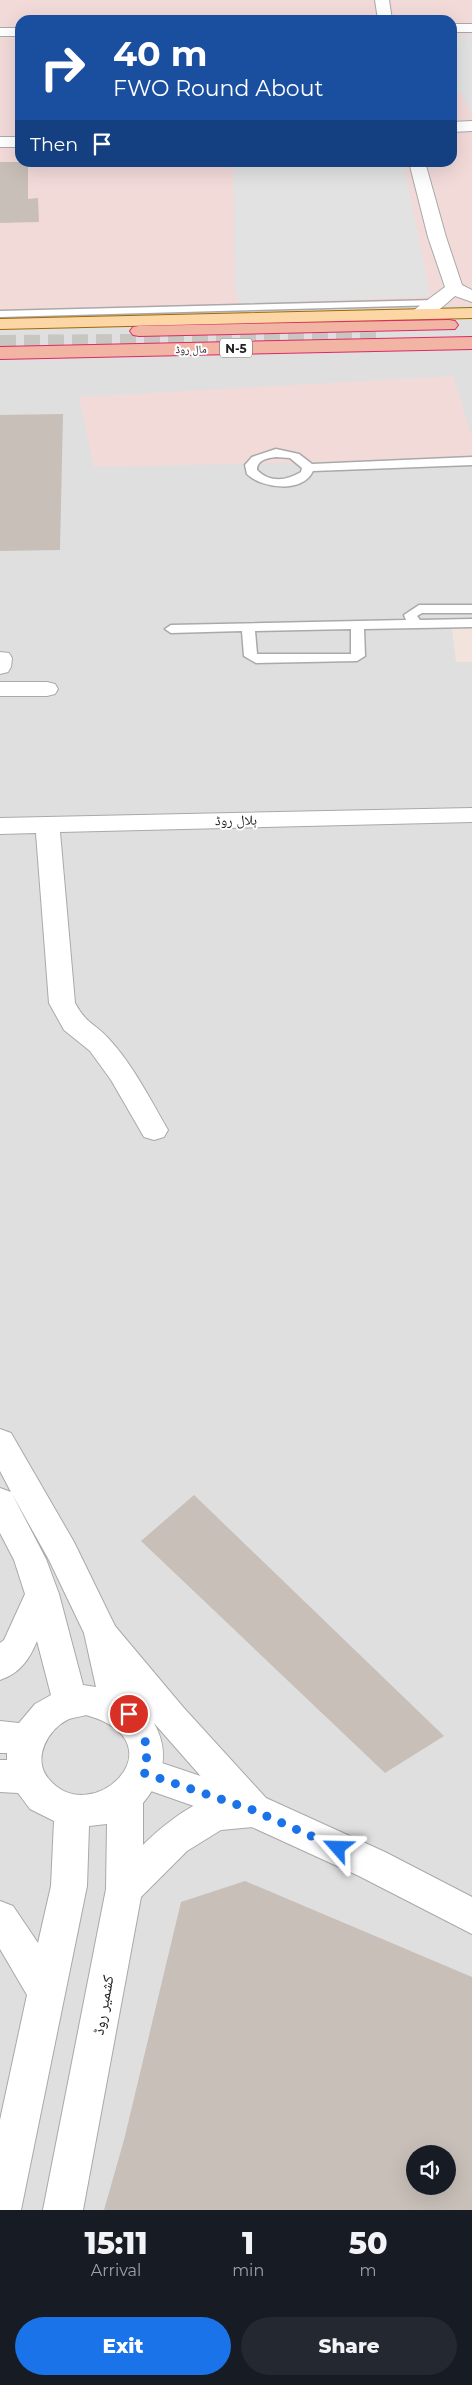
<!DOCTYPE html>
<html lang="en">
<head>
<meta charset="utf-8">
<style>
  :root { --surface:#171b24; --page:#242831; --text:#f1f3f6; --muted:#9ea1a6; --accent:#1a73e8 }
  body { margin:0; font-family:Montserrat,"Noto Naskh Arabic",sans-serif; background:var(--page); color:var(--text); height:100vh; display:flex; flex-direction:column; font-size:19px; white-space:nowrap }
  * { box-sizing:border-box; margin:0 }
  p { font-size:16px; color:var(--muted) }
  .icon { flex:none; width:28px; height:28px; fill:none; stroke:currentColor; stroke-width:2; stroke-linecap:round; stroke-linejoin:round }
  .map { position:relative; height:2210px; overflow:hidden }
  .panel { display:flex; flex-direction:column; background:var(--surface); flex:1 }
  .panel>* { flex:none }
  .hud { position:absolute; left:15px; top:15px; width:442px; height:152px; border-radius:15px; box-shadow:0 5px 20px #0002; background:#1a4fa0; color:#fff; overflow:hidden }
  .fabs { position:absolute; left:406px; top:2145px; display:grid; gap:10px }
  .fabs a { display:grid; place-items:center; width:50px; height:50px; border-radius:50%; background:var(--surface); box-shadow:0 5px 20px #0002; font-size:25px }
  .pin { position:absolute; display:grid; place-items:center; width:42px; height:42px; color:#fff; margin:-21px; border:2px solid #fff; border-radius:50%; box-shadow:0 1px 5px #0007 }
  .me { position:absolute; width:55px; margin:-28px; rotate:295deg; stroke-linejoin:round; filter:drop-shadow(0 0 4px #0008) }
  .turn { display:flex; align-items:center; gap:18px; height:105px; padding:0 15px; font-size:22px }
  .turn .icon { width:65px; height:65px; stroke-width:2.5 }
  .turn b { display:block; font-size:35px; line-height:42px }
  .then { display:flex; align-items:center; height:48px; padding:0 15px; background:#0003; gap:10px; font-size:19px }
  .eta { display:flex; justify-content:space-evenly; align-items:center; height:85px; text-align:center }
  .eta b { font-size:30px; font-weight:800; line-height:35px }
  .button { display:flex; gap:10px; margin-top:auto; padding:10px 15px }
  .button a { flex:1; height:58px; border-radius:30px; background:var(--accent); color:#fff; font-size:20px; font-weight:800; line-height:58px; text-align:center }
  .button a+a { background:var(--page); color:var(--text) }
  .map>svg:first-child { display:block }
  .residential { fill:#e0dfdf; fill-rule:evenodd }
  .commercial { fill:#f2dad9; fill-rule:evenodd }
  .military { fill:#f3e3dd }
  .parking { fill:#e2e2e2 }
  .building { fill:#c7bfb8; fill-rule:evenodd }
  .lines { fill:none; stroke-linecap:round; stroke-linejoin:round }
  .trunk-tunnel { stroke:#c8c6c1; stroke-width:16; stroke-dasharray:16 8; stroke-linecap:butt }
  .service-casing { stroke:#a9a9a9; stroke-width:3 }
  .pedestrian-casing { stroke:#a9a9a9; stroke-width:2 }
  .minor-casing { stroke:#a9a9a9; stroke-width:2 }
  .tertiary-casing { stroke:#a9a9a9; stroke-width:2 }
  .primary-casing { stroke:#a06b00; stroke-width:2 }
  .trunk-casing { stroke:#dc2a67; stroke-width:2 }
  .service { fill:#fff; fill-rule:evenodd }
  .pedestrian { fill:#fff; fill-rule:evenodd }
  .minor { fill:#fff; fill-rule:evenodd }
  .tertiary { fill:#fff; fill-rule:evenodd }
  .primary { fill:#fcd6a4; fill-rule:evenodd }
  .trunk { fill:#f2b4a3; fill-rule:evenodd }
  .route { stroke:#1a73e8; stroke-width:9; stroke-dasharray:0 16.2 }
  .labels { text-anchor:middle; dominant-baseline:central; stroke-width:4; stroke-linejoin:round; paint-order:stroke }
  .far-street-label { font-size:11px; fill:#222; stroke:#fff }
  .shield { fill:#fff; stroke:#646464; stroke-width:1 }
  .shield-label { font-size:12px; font-weight:bold; fill:#222 }
  .street-label { font-size:14px; fill:#222; stroke:#fff }
  .near-street-label { font-size:16px; fill:#222; stroke:#fff }
</style>
</head>
<body>
<div class="map">
<svg width="472" height="2210" viewBox="0 0 472 2210">
  <rect width="100%" height="100%" fill="#f2efe9"/>
  <!-- residential -->
  <path class="residential" d="M0,0H472V2210H0ZM20,20H452V162H20ZM415,2154H448V2186H415Z"/>
  <!-- commercial -->
  <g class="commercial">
    <path d="M0,0H472V305L0,320ZM20,20H452V162H20Z"/>
    <path d="M453,376L472,437V459L94,467L79,397Z"/>
  </g>
  <!-- military -->
  <path class="military" d="M452,627H472V662H456Z"/>
  <!-- parking -->
  <g class="parking">
    <path d="M472,34V114L461,92H452L453,35Z"/>
    <path d="M233,163H404L430,296L240,304L235,292Z"/>
  </g>
  <!-- building -->
  <g class="building">
    <path d="M0,162H28V199L38,198L39,222L0,223Z"/>
    <path d="M63,414L60,550L0,551V415Z"/>
    <path d="M194,1495L444,1736L385,1773L141,1541Z"/>
    <path d="M245,1881L472,1977V2210H104L124,2140L181,1902ZM415,2154H448V2186H415Z"/>
  </g>
  <g class="lines">
    <!-- trunk-tunnel -->
    <path class="trunk-tunnel" d="M0,343L381,340"/>
    <!-- service casing -->
    <g class="service-casing">
      <g id="service">
        <path d="M435,300L440,303L439,305L0,317V311Z"/>
        <path d="M276,449L299,454L312,464L472,457V465L313,471C303,494 261,488 247,474L245,465L252,457ZM276,457L290,458L302,468L301,472C286,481 270,483 257,470C257,460 267,458 276,457Z"/>
        <path d="M419,605H472V613H422L417,616L420,620L472,619V627L364,629L365,656L357,661L256,663L244,656L242,631L171,633L165,629L171,625L406,620L404,615ZM351,629V654H257L255,631Z"/>
      </g>
    </g>
    <!-- pedestrian casing -->
    <g class="pedestrian-casing">
      <g id="pedestrian">
        <rect x="452" y="24" width="20" height="8"/>
        <rect x="0" y="28" width="20" height="8"/>
      </g>
    </g>
    <!-- minor casing -->
    <g class="minor-casing">
      <g id="minor">
        <path d="M0,652L9,653L12,658L11,667L8,672L0,674Z"/>
        <path d="M0,682H47L55,684L58,689L55,694L47,696H0Z"/>
        <path d="M472,808V822L60,832L75,1003C87,1025 95,1023 109,1039C133,1065 150,1099 168,1130L164,1137L154,1140L144,1137L111,1080L90,1051L64,1030L49,1003L36,833L0,834V818Z"/>
        <path d="M144,1757L266,1798L385,1852L472,1897V1934L359,1876L245,1824L131,1784L126,1773L131,1762Z"/>
      </g>
    </g>
    <!-- tertiary casing -->
    <g class="tertiary-casing">
      <g id="tertiary">
        <path d="M375,0H389L392,20H378Z"/>
        <path d="M472,121V131L452,132V122Z"/>
        <rect x="0" y="137" width="20" height="10"/>
        <path d="M409,162H425L446,237L462,285L472,290V302L455,296C444,305 429,322 414,318L411,314L414,310L445,287L428,237Z"/>
        <path d="M0,1429L11,1433L74,1542L115,1626L183,1707L266,1798L271,1810L266,1822L253,1827L221,1830L187,1851L141,1897L83,2210H43L106,1889L107,1824L89,1826L87,1886L21,2210H0V2120L27,1995L0,1949V1901L13,1906L38,1943L51,1886L54,1821L30,1809L18,1793L0,1792V1760H7V1753H0V1721L19,1723L35,1704L51,1695L37,1641C29,1660 20,1673 0,1680V1643L4,1640L25,1594L14,1560L0,1533V1488L11,1492L0,1471ZM11,1492L49,1560L84,1633L96,1687L83,1685L59,1594L46,1559ZM86,1715C184,1742 91,1832 48,1778C32,1758 48,1730 67,1720C73,1717 80,1717 86,1715ZM154,1723L219,1797C193,1800 160,1828 143,1845V1803C164,1778 170,1752 154,1723Z"/>
      </g>
    </g>
    <!-- primary casing -->
    <g class="primary-casing">
      <path id="primary" d="M472,308V318L0,329V319Z"/>
    </g>
    <!-- trunk casing -->
    <g class="trunk-casing">
      <g id="trunk">
        <path d="M449,320L455,321L458,325L455,329L139,336L133,335L130,331L133,327L139,326Z"/>
        <path d="M472,337V349L0,359V347Z"/>
      </g>
    </g>
    <!-- service -->
    <use href="#service" class="service"/>
    <!-- pedestrian -->
    <use href="#pedestrian" class="pedestrian"/>
    <!-- minor -->
    <use href="#minor" class="minor"/>
    <!-- tertiary -->
    <use href="#tertiary" class="tertiary"/>
    <!-- primary -->
    <use href="#primary" class="primary"/>
    <!-- trunk -->
    <use href="#trunk" class="trunk"/>
  </g>
  <g class="lines">
    <!-- route -->
    <path class="route" d="M129,1714C146,1732 150,1749 144,1773L253,1810L338,1848"/>
  </g>
  <g class="labels">
    <!-- far-street labels -->
    <g class="far-street-label">
      <text transform="translate(191 349) rotate(-1)">مال روڈ</text>
    </g>
    <!-- shield labels -->
    <rect class="shield" x="220" y="338.5" width="32" height="19" rx="4"/>
    <g class="shield-label">
      <text x="236" y="348">N-5</text>
    </g>
    <!-- street labels -->
    <g class="street-label">
      <text transform="translate(236 820) rotate(-1)">ہلال روڈ</text>
    </g>
    <!-- near-street labels -->
    <g class="near-street-label">
      <text transform="translate(103 2005) rotate(-80)">کشمیر روڈ</text>
    </g>
  </g>
</svg>
<div class="fabs">
<a><svg class="icon" aria-label="sound" viewBox="0 0 24 24"><path d="M4 9h4l5-4v14l-5-4H4zM17 9q2 3 0 6"/></svg></a>
</div>
<div class="pin" style="left:129px;top:1714px;background:#d93025"><svg class="icon" aria-label="arrive" viewBox="0 0 24 24"><path d="M6 21V4h12l-3 4 3 4H6"/></svg></div>
<svg class="me" style="left:338px;top:1848px" viewBox="-20 -20 40 40"><path d="M0-17L14 15 0 8-14 15z" fill="#1a73e8" stroke="#fff" stroke-width="4"/></svg>
<div class="hud">
<div class="turn"><svg class="icon" aria-label="right" viewBox="0 0 24 24"><path d="M7 20v-9h11M14 6l5 5-5 5"/></svg><div><b>40 m</b>FWO Round About</div></div>
<div class="then">Then<svg class="icon" aria-label="arrive" viewBox="0 0 24 24"><path d="M6 21V4h12l-3 4 3 4H6"/></svg></div>
</div>
</div>
<section class="panel">
<div class="eta">
<div><b>15:11</b><p>Arrival</p></div>
<div><b>1</b><p>min</p></div>
<div><b>50</b><p>m</p></div>
</div>
<div class="button"><a>Exit</a><a>Share</a></div>
</section>
</body>
</html>
